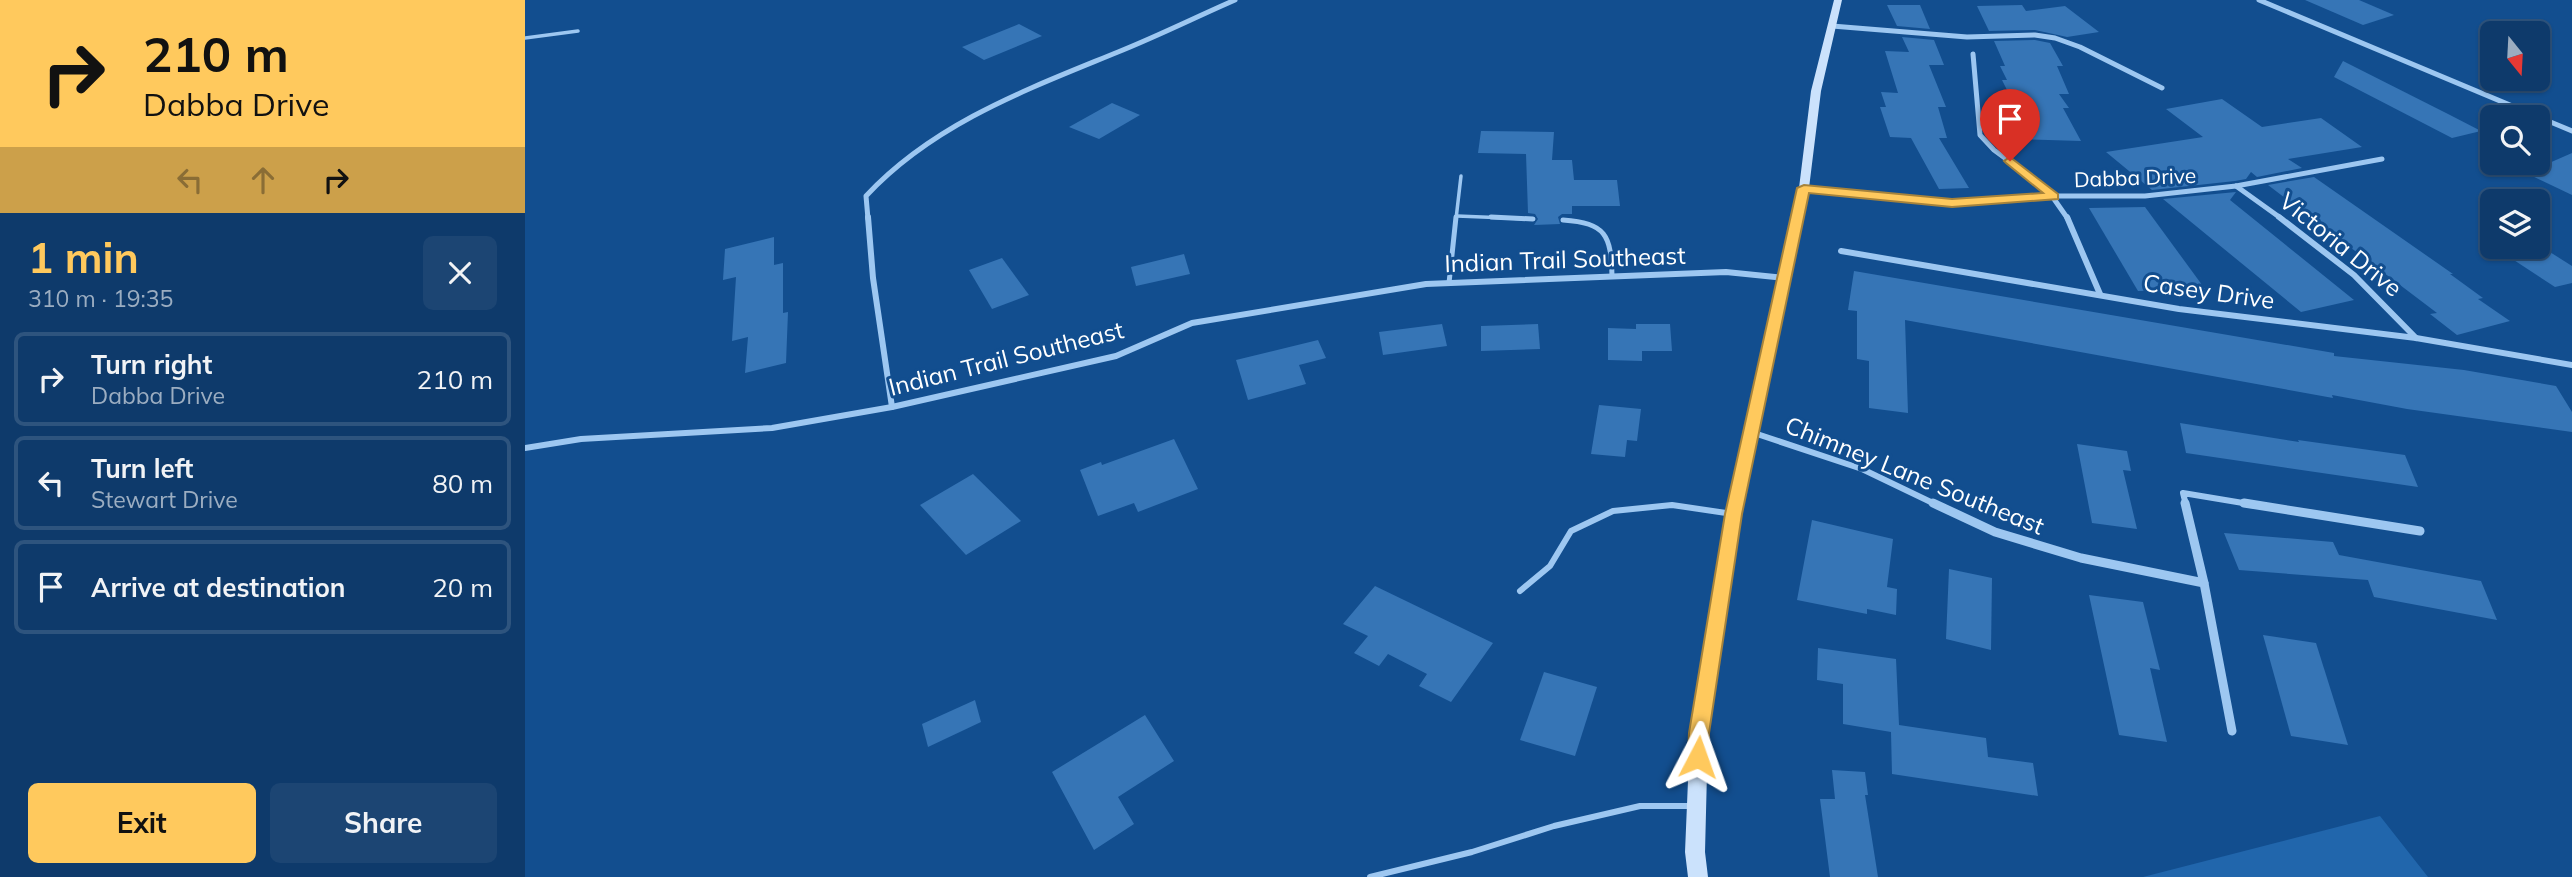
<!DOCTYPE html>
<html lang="en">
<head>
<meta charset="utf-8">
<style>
  :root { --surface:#0e3a6b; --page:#1c4573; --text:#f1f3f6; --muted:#9badc1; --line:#2e547e; --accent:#ffc95d }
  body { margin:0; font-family:Mulish,sans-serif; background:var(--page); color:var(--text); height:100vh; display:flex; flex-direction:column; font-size:26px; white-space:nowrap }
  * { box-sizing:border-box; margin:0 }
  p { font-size:23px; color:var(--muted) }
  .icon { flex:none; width:38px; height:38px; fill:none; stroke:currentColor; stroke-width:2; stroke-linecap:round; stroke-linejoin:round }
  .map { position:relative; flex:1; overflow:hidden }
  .sheet { display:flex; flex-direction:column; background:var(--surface); width:525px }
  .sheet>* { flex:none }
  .hud { background:#ffc95d; color:#111; overflow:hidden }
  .needle { width:46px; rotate:162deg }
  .controls { position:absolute; left:1955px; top:21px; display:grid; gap:14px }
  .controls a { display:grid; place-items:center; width:70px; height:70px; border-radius:10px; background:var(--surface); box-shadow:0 2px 5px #0004,0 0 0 2px var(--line); font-size:35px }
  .pin { position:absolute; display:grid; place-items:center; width:60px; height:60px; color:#fff; margin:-72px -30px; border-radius:50% 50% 50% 0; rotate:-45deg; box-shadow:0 0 7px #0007 }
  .pin .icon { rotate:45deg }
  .me { position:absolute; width:77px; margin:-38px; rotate:4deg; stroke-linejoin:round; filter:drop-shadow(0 0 5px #0008) }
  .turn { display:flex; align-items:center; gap:24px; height:147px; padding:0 28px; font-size:32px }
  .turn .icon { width:91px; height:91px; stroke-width:2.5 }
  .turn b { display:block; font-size:49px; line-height:60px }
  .lanes { display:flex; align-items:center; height:66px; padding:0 28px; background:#0003; justify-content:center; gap:35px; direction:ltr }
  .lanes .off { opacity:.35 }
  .round { display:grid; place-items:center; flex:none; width:74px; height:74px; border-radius:10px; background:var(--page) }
  .summary { display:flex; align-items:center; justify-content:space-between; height:119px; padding:0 28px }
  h1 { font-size:42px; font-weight:700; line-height:52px; color:var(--accent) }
  .button { display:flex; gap:14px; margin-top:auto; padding:14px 28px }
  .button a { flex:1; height:80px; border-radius:10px; background:var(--accent); color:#111; font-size:28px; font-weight:700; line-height:80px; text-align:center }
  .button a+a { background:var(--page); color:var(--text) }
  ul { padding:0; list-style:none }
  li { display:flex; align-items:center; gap:21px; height:94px; margin:0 14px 10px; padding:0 14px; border:4px solid var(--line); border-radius:10px }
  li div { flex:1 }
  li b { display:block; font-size:26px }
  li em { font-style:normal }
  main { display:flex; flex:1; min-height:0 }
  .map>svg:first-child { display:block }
  .green { fill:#2166ac }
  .building { fill:#3675b6 }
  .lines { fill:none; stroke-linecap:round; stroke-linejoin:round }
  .lane-far2 { stroke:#9dc7f1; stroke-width:3.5 }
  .lane-far1 { stroke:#9dc7f1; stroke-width:5 }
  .lane { stroke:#9dc7f1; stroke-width:6 }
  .street-far2 { stroke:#9dc7f1; stroke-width:5 }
  .street-far1 { stroke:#9dc7f1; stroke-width:6 }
  .street { stroke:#9dc7f1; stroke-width:9 }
  .secondary { fill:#cbe2fc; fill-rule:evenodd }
  .route { fill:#ffc95d; stroke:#a6833c; stroke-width:2 }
  .labels { text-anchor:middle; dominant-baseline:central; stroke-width:6; stroke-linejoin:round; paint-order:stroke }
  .far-street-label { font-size:21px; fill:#fff; stroke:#124e8f }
  .street-label { font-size:24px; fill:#fff; stroke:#124e8f }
</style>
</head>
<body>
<main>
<section class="sheet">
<div class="hud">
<div class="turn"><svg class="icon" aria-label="right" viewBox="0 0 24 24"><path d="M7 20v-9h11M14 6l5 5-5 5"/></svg><div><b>210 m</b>Dabba Drive</div></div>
<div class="lanes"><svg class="icon off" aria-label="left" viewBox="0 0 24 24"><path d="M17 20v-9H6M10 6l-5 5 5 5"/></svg><svg class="icon off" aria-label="ahead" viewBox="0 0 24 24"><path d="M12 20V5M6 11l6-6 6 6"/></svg><svg class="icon" aria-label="right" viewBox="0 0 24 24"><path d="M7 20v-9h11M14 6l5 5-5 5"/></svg></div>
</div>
<div class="summary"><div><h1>1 min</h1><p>310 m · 19:35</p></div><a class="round"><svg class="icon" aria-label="close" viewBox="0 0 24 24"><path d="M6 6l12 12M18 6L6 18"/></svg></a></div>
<ul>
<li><svg class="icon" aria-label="right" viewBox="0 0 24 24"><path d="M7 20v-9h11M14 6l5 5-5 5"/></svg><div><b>Turn right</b><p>Dabba Drive</p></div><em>210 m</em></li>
<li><svg class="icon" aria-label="left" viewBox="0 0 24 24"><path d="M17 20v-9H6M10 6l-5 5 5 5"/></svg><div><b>Turn left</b><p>Stewart Drive</p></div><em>80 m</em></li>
<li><svg class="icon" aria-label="arrive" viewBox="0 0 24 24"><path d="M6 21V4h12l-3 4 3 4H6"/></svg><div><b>Arrive at destination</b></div><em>20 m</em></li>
</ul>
<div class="button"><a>Exit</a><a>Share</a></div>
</section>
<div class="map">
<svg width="2047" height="877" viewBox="0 0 2047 877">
  <rect width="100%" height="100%" fill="#124e8f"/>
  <!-- green -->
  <path class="green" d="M1855,816L1903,877H1617H1618Z"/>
  <!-- building -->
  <g class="building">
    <path d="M1780,0H1834L1869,15L1838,25Z"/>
    <path d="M1362,5H1395L1405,29L1372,26Z"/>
    <path d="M1497,5L1501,11L1540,6L1574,32L1542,37L1510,30L1464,31L1452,6Z"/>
    <path d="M494,24L517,36L459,60L437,47Z"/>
    <path d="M1377,37L1409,40L1419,65H1404L1421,107H1413L1422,138H1414L1444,188L1414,189L1386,138L1365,137L1355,107H1361L1356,92L1373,93L1360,51L1384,52Z"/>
    <path d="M1510,40L1525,43L1538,66H1532L1544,94H1534L1544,108H1538L1556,141L1493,139L1480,109H1485L1477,95L1484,94L1477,80H1482L1475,66H1480L1469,41Z"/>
    <path d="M1818,61L1925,115L1956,131L1927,138L1809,77Z"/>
    <path d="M1697,99L1737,127L1796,118L1837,147L1763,159L1777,168L1732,177L1726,172L1721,179L1710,181L1627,190L1581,152L1678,137L1641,109Z"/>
    <path d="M587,103L615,115L574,139L544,127Z"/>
    <path d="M956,131L1029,132L1027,160H1047L1049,180H1092L1095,206H1047V214H1037L1033,217L1035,224L1009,225L1013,219L1010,214L1003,213L1001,154L953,153Z"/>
    <path d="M2047,153V195L2001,173Z"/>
    <path d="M1789,177L1928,274H1925L1958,298L1953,299L1985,321L1932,335L1905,314L1912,313L1743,185Z"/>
    <path d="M1711,192L1705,200L1829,300L1776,312L1638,199Z"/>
    <path d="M1620,207L1680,289L1613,291L1564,208Z"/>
    <path d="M249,237V265L258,263V313L263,312L261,363L220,373L223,337L207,341L211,277L198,280L200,249Z"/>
    <path d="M1969,247H2017L2047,266V283L2030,287Z"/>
    <path d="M659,254L665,274L611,286L606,267Z"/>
    <path d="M477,258L504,295L467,309L444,270Z"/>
    <path d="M1329,271L1809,353V356L1939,370L2031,386L2047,412V432L1882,409L1807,395L1808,398L1380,320L1383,413L1344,408V361L1332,359V311L1323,310Z"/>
    <path d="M917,324L922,346L858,355L854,332Z"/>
    <path d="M1013,324L1015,349L956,351V326Z"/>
    <path d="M1111,324H1145L1147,351H1117V361L1083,360V328L1111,329Z"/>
    <path d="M793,340L801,358L774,365L781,384L723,400L711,360Z"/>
    <path d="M1074,405L1116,409L1112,441L1102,440L1100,457L1066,454Z"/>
    <path d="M1655,423L1774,442L1773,440L1880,455L1893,487L1661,453Z"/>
    <path d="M649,439L673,489L613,512L609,503L573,516L555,470L576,462L577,465Z"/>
    <path d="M1552,444L1602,451L1606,471L1598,470L1612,529L1567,523Z"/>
    <path d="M448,474L496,521L441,555L395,505Z"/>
    <path d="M1287,520L1368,539L1362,587L1372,589L1371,615L1342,609V614L1272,600Z"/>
    <path d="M1699,533L1808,542L1814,555L1956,581L1972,620L1849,597L1843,580L1714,570Z"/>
    <path d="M1424,569L1467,578L1466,650L1421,639Z"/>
    <path d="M850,586L968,643L926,702L894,686L902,674L863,654L854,666L829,653L843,636L818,624Z"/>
    <path d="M1564,595L1618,602L1635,670L1625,668L1642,742L1594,735Z"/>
    <path d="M1738,635L1791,643L1823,745L1766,736Z"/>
    <path d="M1293,648L1371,659L1374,725L1461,738L1463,757L1508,763L1513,796L1367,774L1366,732L1318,724V684L1292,680Z"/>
    <path d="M1019,672L1072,687L1050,756L995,740Z"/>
    <path d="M450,700L456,722L403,747L397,724Z"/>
    <path d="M620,715L649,761L593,797L609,824L569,850L527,772Z"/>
    <path d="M1307,770L1340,772L1343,795H1340L1353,877H1305L1295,799H1310Z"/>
  </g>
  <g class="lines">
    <!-- lane-far2 -->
    <g class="lane-far2">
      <path d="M0,38L53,31"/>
      <path d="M932,216L1008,219"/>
      <path d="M931,219L936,176"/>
    </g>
    <!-- lane-far1 -->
    <g class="lane-far1">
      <path d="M966,217L1008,219"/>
      <path d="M1038,220C1081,223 1086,235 1087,276"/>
      <path d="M924,283L931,217"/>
    </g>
    <!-- lane -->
    <g class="lane">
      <path d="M995,591L1025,566L1046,531L1088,511L1147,505L1208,514"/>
      <path d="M845,877L947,852L1029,826L1115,806H1168"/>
    </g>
    <!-- street-far2 -->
    <g class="street-far2">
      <path d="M1734,0L2047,131"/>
      <path d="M1307,26L1442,37L1510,35L1530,38L1555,47L1637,88"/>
      <path d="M1448,54L1455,135L1469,150L1522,189L1543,219"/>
      <path d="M1711,186L1757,219"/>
      <path d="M1279,188L1427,203L1529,196H1620L1711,186L1857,159"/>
      <path d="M343,219L341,196C409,123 503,89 593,52C633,36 671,17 710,0"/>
    </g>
    <!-- street-far1 -->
    <g class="street-far1">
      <path d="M343,217L348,278L367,407"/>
      <path d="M1542,217L1575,294"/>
      <path d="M1754,217L1829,275L1891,338"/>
      <path d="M1316,251L1654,309L1891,338L2047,365"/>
      <path d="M1226,432L1337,469L1412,505"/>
      <path d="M0,448L56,439L247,428L367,407L591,356L667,323L901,284L1201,272L1260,278"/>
      <path d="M1661,505L1658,493L1730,505"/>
    </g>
    <!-- street -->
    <g class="street">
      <path d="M1408,503L1470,532L1556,558L1679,583L1707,731"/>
      <path d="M1660,503L1679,583"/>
      <path d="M1719,503L1895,531"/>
    </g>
    <!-- secondary -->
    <path class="secondary" d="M1309,0H1317L1296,91L1284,188L1215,514L1183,733L1180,852L1183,877H1163L1160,852L1165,733L1201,514L1274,188L1286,91Z"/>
  </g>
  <!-- route -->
  <path class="route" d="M1485,157L1533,194V199L1427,207L1284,193L1217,514L1184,733L1183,757L1180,764L1173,767L1166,764L1163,757L1164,733L1200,514L1272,188L1279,185L1427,199L1518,193L1481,163L1479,161Z"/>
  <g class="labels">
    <!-- far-street labels -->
    <g class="far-street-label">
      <text transform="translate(1610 177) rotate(-2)">Dabba Drive</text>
    </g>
    <!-- street labels -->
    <g class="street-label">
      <text transform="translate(1816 244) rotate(39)">Victoria Drive</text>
      <text transform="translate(1040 259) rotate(-2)">Indian Trail Southeast</text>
      <text transform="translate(1684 291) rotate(8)">Casey Drive</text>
      <text transform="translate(481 358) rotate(-14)">Indian Trail Southeast</text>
      <text transform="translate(1390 475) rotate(22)">Chimney Lane Southeast</text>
    </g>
  </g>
</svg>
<div class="controls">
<a><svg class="needle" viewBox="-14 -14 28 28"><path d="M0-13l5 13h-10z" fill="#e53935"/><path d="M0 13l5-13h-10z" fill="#9badc1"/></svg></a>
<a><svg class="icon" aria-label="search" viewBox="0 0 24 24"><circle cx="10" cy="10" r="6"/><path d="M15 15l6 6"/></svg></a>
<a><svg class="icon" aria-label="layers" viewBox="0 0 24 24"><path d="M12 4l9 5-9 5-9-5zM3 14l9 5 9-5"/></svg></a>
</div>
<div class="pin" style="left:1485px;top:161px;background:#d93025"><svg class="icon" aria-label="arrive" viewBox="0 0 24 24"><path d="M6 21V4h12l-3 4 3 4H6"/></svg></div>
<svg class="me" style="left:1173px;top:757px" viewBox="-20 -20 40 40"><path d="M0-17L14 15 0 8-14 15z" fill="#ffc95d" stroke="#fff" stroke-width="4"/></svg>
</div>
</main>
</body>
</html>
